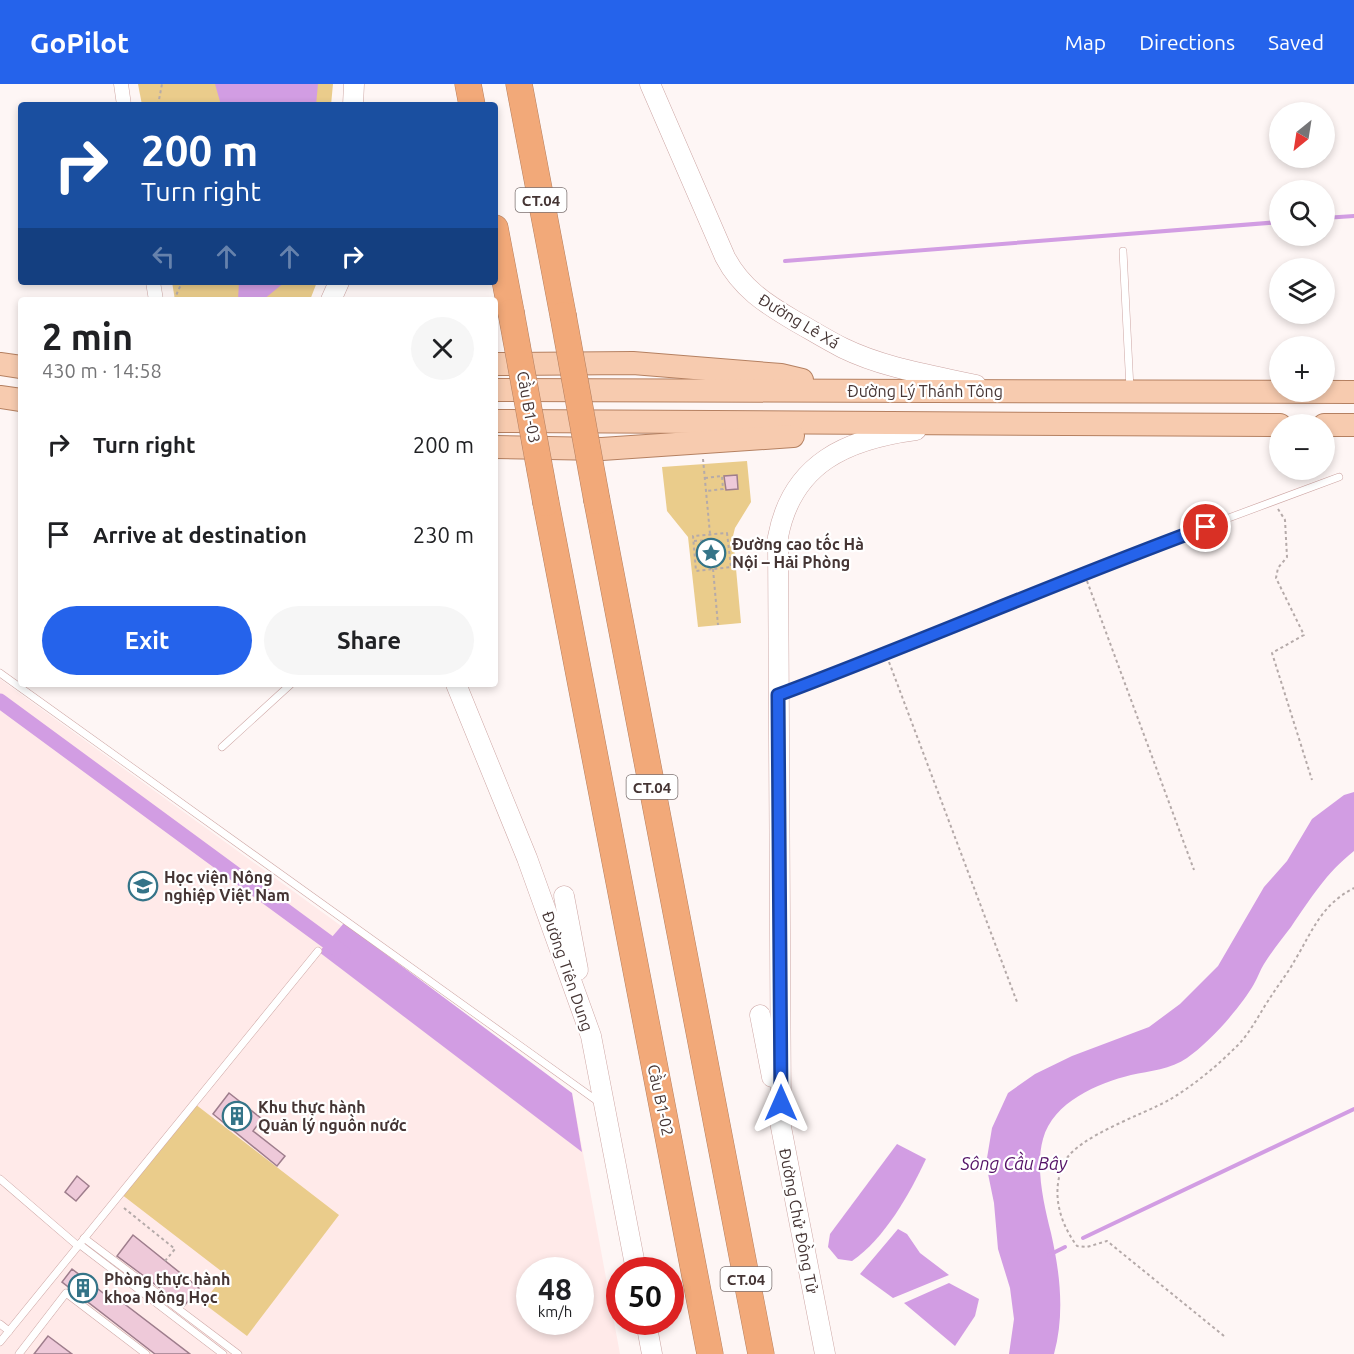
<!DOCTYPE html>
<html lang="en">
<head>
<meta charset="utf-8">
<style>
  :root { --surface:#fff; --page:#f6f6f6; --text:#202124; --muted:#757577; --accent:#2563eb }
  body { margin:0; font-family:Ubuntu,sans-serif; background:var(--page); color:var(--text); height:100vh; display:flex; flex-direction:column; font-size:22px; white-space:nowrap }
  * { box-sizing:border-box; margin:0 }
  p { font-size:20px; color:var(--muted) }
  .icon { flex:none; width:33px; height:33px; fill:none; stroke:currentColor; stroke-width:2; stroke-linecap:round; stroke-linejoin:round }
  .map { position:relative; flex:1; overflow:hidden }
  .panel { position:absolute; left:18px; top:213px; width:480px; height:390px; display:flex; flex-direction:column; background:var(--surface); border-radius:6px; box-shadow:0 3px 9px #0003 }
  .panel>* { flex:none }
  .top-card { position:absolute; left:18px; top:18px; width:480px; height:183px; border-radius:6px; box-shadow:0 3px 9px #0003; background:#1a4fa0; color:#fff; overflow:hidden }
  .needle { width:39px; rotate:210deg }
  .buttons { position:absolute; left:1269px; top:18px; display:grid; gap:12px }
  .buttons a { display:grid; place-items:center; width:66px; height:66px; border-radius:50%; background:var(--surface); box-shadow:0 3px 9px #0003; font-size:30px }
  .speed { position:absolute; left:516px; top:1173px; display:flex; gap:12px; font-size:30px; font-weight:700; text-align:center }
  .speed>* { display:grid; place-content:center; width:78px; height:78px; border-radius:50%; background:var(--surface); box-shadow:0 3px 9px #0003; line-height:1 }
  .speed small { font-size:15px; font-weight:400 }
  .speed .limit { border:9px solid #d22; background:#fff; color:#111 }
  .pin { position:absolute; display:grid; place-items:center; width:51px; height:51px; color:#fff; margin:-26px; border:3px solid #fff; border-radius:50%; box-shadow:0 2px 6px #0007 }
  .me { position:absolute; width:66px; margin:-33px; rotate:0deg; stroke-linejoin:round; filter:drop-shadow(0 0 4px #0008) }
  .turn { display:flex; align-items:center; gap:21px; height:126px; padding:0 24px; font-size:27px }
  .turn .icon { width:78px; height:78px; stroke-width:2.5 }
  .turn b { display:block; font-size:42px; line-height:51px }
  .lanes { display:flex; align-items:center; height:57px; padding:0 24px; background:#0003; justify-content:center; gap:30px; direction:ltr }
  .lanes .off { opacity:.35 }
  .round { display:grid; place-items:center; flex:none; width:63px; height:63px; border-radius:32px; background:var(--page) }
  .headline { display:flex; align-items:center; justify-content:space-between; height:102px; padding:0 24px }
  h1 { font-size:36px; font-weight:700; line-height:45px }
  .cta { display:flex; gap:12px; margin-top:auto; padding:12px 24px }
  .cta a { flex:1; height:69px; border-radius:36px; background:var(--accent); color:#fff; font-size:24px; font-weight:700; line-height:69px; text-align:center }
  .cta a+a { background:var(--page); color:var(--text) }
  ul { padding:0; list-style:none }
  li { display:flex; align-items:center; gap:18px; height:90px; padding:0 24px }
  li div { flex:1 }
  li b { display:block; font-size:22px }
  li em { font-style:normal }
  header { display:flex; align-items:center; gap:36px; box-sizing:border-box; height:84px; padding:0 30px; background:var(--accent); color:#fff }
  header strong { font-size:28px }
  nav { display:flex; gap:33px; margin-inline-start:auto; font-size:21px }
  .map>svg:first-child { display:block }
  .built { fill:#ffeae9; fill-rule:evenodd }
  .green { fill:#eacc8b }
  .water { fill:#d29de3 }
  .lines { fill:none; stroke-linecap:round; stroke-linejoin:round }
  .stream { stroke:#d29de3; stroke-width:4 }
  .canal { stroke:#d29de3; stroke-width:15 }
  .building { fill:#eec9d9; stroke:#9e7d8c; stroke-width:1.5 }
  .lane-casing { stroke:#cda6a4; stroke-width:8 }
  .street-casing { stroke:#cda6a4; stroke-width:15 }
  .secondary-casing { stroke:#cda6a4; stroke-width:21 }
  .primary-casing { stroke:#b58061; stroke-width:24 }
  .highway-casing { stroke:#b58061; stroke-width:27 }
  .path { stroke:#b5aaa9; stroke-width:2; stroke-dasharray:3 3; stroke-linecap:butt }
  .lane { stroke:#fff; stroke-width:7 }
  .street { stroke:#fff; stroke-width:14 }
  .secondary { stroke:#fff; stroke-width:20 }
  .primary { stroke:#f7cbaf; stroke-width:22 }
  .highway { stroke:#f2a979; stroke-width:26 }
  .highway-bridge-casing { stroke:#b58061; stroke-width:27; stroke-linecap:butt }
  .highway-bridge { stroke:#f2a979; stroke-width:26 }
  .route-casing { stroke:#184099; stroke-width:15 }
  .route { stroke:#2563eb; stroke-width:10 }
  .labels { text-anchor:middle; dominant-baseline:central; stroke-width:4.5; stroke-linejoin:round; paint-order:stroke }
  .shield { fill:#fff; stroke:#7d7271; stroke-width:1.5 }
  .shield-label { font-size:15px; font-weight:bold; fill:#453534 }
  .street-label { font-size:16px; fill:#453534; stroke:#fff }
  .poi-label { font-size:16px; font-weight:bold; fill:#453534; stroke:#fff; text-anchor:start }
  .water-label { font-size:18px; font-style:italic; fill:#541266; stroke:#fff }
</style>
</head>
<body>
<header>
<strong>GoPilot</strong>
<nav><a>Map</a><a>Directions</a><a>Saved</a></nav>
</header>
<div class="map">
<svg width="1354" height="1270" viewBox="0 0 1354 1270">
  <rect width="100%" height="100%" fill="#fef6f5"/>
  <!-- built -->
  <path class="built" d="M0,595L572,1009L620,1270H0ZM530,1186H580V1238H530Z"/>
  <!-- green -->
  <g class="green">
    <path d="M138,0H333L331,21H142Z"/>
    <path d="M172,198H317L310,216H175Z"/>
    <path d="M747,377L751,418L735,444L733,452L741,539L698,543L688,453L667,427L662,383Z"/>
    <path d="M195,1020L339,1131L247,1252L203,1219L225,1190L121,1110Z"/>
  </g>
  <!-- water -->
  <g class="water">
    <path d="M215,0H318L316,21H221Z"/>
    <path d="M239,198H285L263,216H238Z"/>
    <path d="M1354,708V767C1326,789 1311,814 1291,843C1282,855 1272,867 1264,880C1260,886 1258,893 1254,900C1240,924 1210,958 1187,974C1171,985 1150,987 1131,991C1098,999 1053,1018 1043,1055C1035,1083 1044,1121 1051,1149C1060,1189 1065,1230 1054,1270H1009L1014,1235L1010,1204L998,1165L994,1119L986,1080L992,1044L1008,1009L1035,990L1072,972L1149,943L1180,920L1218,882L1264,803L1287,777L1312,735L1344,711Z"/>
    <path d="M344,839L572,1009L582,1068L319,868Z"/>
    <path d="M897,1060L926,1075C909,1111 885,1154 852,1177L838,1175L828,1163L830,1150Z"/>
    <path d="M898,1145L907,1150L920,1169L949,1191L893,1214L860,1190Z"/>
    <path d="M949,1199L979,1215L975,1232L955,1262L904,1219Z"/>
  </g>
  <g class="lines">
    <!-- stream -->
    <g class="stream">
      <path d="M1324,134L1354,132"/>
      <path d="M785,177L1280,138"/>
      <path d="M1083,1154L1354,1025"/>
      <path d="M1049,1171L1065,1163"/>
    </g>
    <!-- canal -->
    <path class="canal" d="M0,617L343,869"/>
  </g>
  <!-- building -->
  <g class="building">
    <path d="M737,391L738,405L726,406L724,392Z"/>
    <path d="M229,1009L262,1035L253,1047L285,1072L277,1082L213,1030Z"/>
    <path d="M77,1092L89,1102L76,1117L65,1108Z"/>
    <path d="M133,1151L199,1204L184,1222L117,1172Z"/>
    <path d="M72,1185L111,1215L114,1212L190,1270H155L62,1198Z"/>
    <path d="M48,1252L72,1270H34Z"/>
  </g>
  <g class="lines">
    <!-- lane casing -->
    <g class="lane-casing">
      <g id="lane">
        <path d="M1123,167L1130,305"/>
        <path d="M0,589L600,1019"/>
        <path d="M781,610L919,557L1094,484L1339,393"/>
        <path d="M222,663L291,600"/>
        <path d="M0,1095L78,1162"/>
        <path d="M84,1154L238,1270"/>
        <path d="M79,1160L223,1270"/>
        <path d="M0,1240L9,1247"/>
        <path d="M0,1258L318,867"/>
        <path d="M19,1270L66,1209L146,1270"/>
      </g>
    </g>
    <!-- street casing -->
    <g class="street-casing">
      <g id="street">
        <path d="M121,0L124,21"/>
        <path d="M153,198L156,216"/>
      </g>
    </g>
    <!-- secondary casing -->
    <g class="secondary-casing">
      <g id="secondary">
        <path d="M650,0L725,173C741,204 766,220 795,237C811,246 827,256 843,264C884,284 931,291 976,301"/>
        <path d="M353,21L354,0"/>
        <path d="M331,216L339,198"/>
        <path d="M456,600L527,774L591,952L636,1186"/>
        <path d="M564,812L578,886"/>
        <path d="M760,931L772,993"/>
        <path d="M646,1238L652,1270"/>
        <path d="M825,1270L781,1043L778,453C792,379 847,355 916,346"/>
      </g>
    </g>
    <!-- primary casing -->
    <g class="primary-casing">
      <g id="primary">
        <path d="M0,280L21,283"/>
        <path d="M495,280L633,279L781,291L802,296"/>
        <path d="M495,306L1354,308"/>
        <path d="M0,313L21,316"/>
        <path d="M495,337L1280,341"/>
        <path d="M1324,341H1354"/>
        <path d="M495,363L602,365L793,352"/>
      </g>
    </g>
    <!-- highway casing -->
    <g class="highway-casing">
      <g id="highway">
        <path d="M468,0L472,21"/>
        <path d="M519,0L563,231"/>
        <path d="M495,144L511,228"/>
        <path d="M597,417L761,1270"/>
        <path d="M546,419L710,1270"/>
      </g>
    </g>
    <!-- path -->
    <g class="path">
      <path d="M158,21L162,0"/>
      <path d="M174,216L182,198"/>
      <path d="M703,375L710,450"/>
      <path d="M705,394L722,392L723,405L706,407"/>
      <path d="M1278,425L1285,436L1287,473L1278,484L1276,494L1304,551L1272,569L1312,696"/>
      <path d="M727,449L731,483L696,487L693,452Z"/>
      <path d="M694,457L711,456L718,458L723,468L721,475L714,479L704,476L700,470L703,461"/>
      <path d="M713,485L718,541"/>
      <path d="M1087,497L1194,786"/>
      <path d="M889,578L1017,918"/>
      <path d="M124,1124L175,1165L165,1177"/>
      <path d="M1224,1252L1107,1157L1087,1163L1077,1162C1059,1138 1050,1106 1065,1077C1079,1052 1142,1031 1169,1016C1193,1002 1217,982 1237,962C1251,948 1259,930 1270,914C1278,901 1288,889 1295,876C1313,846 1321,821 1354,804"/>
    </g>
    <!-- lane -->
    <use href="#lane" class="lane"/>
    <!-- street -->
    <use href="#street" class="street"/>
    <!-- secondary -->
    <use href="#secondary" class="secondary"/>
    <!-- primary -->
    <use href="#primary" class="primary"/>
    <!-- highway -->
    <use href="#highway" class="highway"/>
    <!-- highway-bridge casing -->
    <g class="highway-bridge-casing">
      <g id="highway-bridge">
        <path d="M511,228L546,419"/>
        <path d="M563,231L597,417"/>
      </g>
    </g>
    <!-- highway-bridge -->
    <use href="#highway-bridge" class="highway-bridge"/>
  </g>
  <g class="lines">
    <!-- route casing -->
    <g class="route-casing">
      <path id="route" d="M781,1019L778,611C922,557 1062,496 1206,443"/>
    </g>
    <!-- route -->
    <use href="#route" class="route"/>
  </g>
  <!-- icons -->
  <defs>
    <g id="sight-ring" transform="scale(1.5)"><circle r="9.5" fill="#fff" stroke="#347488" stroke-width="1.5"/><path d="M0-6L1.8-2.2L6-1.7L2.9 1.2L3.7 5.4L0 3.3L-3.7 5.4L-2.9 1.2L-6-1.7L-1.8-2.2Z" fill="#347488"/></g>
    <g id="university-ring" transform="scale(1.5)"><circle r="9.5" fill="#fff" stroke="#347488" stroke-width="1.5"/><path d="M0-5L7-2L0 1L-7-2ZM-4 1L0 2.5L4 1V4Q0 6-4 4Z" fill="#347488"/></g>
    <g id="building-ring" transform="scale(1.5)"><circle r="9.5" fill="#fff" stroke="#347488" stroke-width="1.5"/><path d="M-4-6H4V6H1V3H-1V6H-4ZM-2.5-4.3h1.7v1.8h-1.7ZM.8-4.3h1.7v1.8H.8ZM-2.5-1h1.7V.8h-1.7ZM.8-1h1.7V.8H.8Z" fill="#347488"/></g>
  </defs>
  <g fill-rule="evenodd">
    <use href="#sight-ring" x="711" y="469"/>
    <use href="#university-ring" x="143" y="802"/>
    <use href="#building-ring" x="237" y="1032"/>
    <use href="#building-ring" x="83" y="1204"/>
  </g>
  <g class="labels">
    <!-- shield labels -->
    <g class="shield">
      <rect x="515.5" y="104" width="51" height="24" rx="4.5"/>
      <rect x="626.5" y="691" width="51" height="24" rx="4.5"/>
      <rect x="720.5" y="1183" width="51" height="24" rx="4.5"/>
    </g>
    <g class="shield-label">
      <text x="541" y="116">CT.04</text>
      <text x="652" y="703">CT.04</text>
      <text x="746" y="1195">CT.04</text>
    </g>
    <!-- street labels -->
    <g class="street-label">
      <text transform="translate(799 237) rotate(31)">Đường Lê Xá</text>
      <text x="925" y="307">Đường Lý Thánh Tông</text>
      <text transform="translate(529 323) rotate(80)">Cầu B1-03</text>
      <text transform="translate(568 887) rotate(71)">Đường Tiên Dung</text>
      <text transform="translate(661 1016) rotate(78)">Cầu B1-02</text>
      <text transform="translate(799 1137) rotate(79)">Đường Chử Đồng Tử</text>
    </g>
    <!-- poi labels -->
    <g class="poi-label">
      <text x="732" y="460">Đường cao tốc Hà<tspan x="732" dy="18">Nội – Hải Phòng</tspan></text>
      <text x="164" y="793">Học viện Nông<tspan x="164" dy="18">nghiệp Việt Nam</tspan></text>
      <text x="258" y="1023">Khu thực hành<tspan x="258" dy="18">Quản lý nguồn nước</tspan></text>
      <text x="104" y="1195">Phòng thực hành<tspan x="104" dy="18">khoa Nông Học</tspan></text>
    </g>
    <!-- water labels -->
    <g class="water-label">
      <text x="1014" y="1079">Sông Cầu Bây</text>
    </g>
  </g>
</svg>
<div class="buttons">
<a><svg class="needle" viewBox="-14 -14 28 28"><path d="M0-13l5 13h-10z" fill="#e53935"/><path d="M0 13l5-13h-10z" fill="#757577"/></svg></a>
<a><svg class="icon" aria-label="search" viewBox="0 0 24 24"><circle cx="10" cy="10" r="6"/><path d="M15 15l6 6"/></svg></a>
<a><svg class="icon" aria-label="layers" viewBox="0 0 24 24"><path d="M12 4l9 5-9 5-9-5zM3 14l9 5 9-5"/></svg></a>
<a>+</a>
<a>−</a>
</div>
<div class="speed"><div>48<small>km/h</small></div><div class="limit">50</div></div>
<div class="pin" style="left:1206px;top:443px;background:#d93025"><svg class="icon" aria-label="arrive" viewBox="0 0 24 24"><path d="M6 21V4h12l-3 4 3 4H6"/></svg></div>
<svg class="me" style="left:781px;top:1019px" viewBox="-20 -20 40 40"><path d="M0-17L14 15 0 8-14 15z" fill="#2563eb" stroke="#fff" stroke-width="4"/></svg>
<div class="top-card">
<div class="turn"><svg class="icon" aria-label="right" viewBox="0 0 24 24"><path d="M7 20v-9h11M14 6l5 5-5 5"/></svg><div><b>200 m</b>Turn right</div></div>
<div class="lanes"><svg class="icon off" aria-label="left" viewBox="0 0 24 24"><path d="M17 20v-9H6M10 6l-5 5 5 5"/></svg><svg class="icon off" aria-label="ahead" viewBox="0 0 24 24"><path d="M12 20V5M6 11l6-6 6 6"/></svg><svg class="icon off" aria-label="ahead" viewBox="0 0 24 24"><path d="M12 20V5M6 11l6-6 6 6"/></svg><svg class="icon" aria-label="right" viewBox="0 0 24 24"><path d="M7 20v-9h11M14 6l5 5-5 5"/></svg></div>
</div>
<section class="panel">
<div class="headline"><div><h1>2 min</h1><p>430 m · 14:58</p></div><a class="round"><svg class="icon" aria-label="close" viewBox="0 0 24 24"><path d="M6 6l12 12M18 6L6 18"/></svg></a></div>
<ul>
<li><svg class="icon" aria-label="right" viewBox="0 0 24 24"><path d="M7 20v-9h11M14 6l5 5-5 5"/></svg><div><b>Turn right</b></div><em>200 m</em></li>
<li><svg class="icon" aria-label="arrive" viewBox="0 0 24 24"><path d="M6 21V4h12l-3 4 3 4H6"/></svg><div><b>Arrive at destination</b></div><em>230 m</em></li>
</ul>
<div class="cta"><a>Exit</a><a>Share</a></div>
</section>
</div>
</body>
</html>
